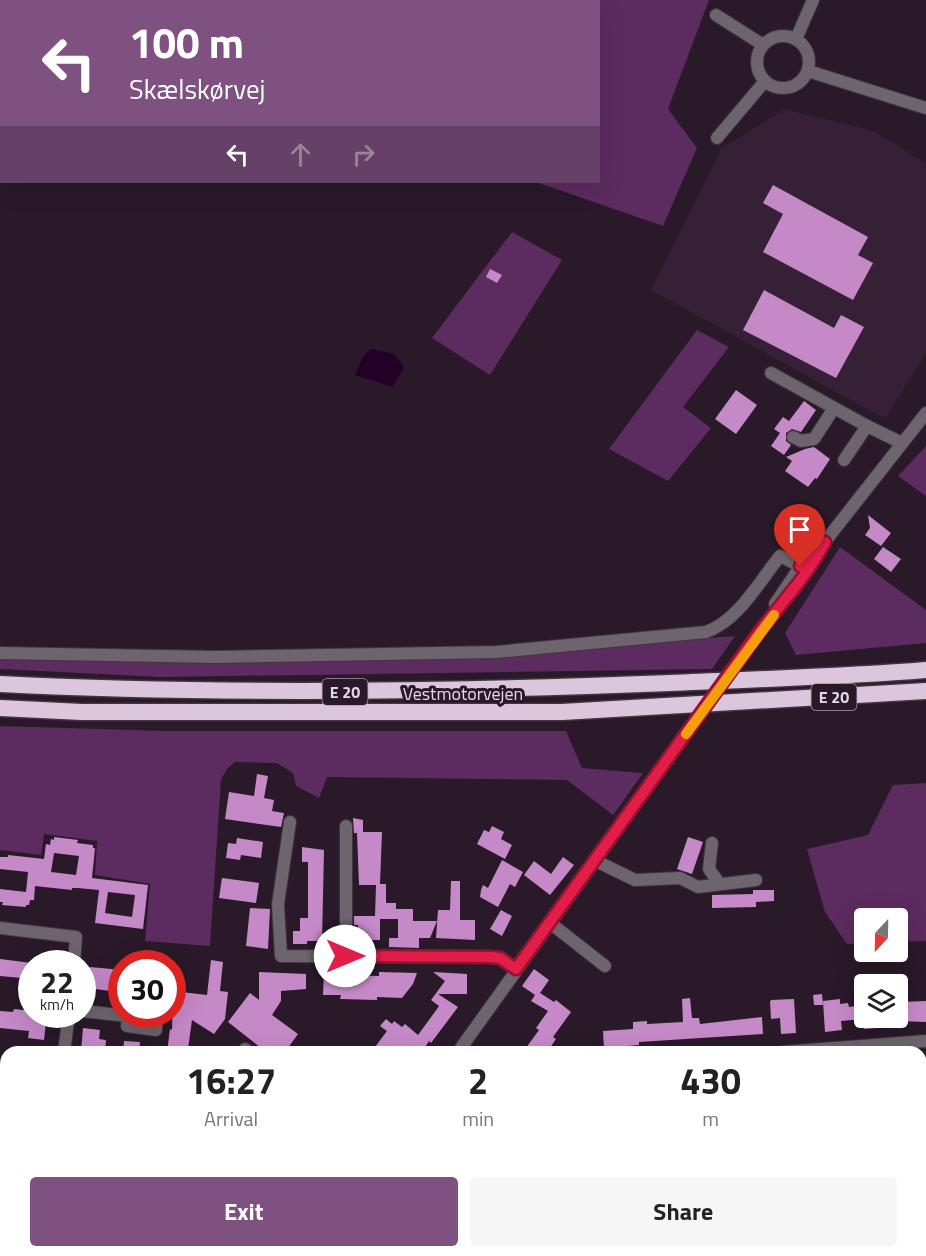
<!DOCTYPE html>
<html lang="en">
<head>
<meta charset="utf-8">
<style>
  :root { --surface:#fff; --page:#f6f6f6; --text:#222; --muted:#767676; --accent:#7f5181 }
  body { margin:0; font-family:"Titillium Web",sans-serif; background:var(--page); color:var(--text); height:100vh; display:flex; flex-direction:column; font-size:22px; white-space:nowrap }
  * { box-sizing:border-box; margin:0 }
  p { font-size:20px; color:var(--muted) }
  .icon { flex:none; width:33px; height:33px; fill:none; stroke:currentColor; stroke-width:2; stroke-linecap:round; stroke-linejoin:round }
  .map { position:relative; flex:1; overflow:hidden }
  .side { position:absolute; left:0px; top:1046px; width:927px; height:212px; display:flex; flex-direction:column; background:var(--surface); border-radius:18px 18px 0 0; box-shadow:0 6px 24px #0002 }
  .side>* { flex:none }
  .top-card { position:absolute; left:0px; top:0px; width:600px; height:183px; box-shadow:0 6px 24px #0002; background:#7f5181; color:#fff; overflow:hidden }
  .needle { width:39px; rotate:202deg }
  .tools { position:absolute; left:854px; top:908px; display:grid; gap:12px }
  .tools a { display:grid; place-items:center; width:54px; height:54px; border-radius:6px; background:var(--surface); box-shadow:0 6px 24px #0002; font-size:30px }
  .speed { position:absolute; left:18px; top:950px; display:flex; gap:12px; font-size:30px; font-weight:700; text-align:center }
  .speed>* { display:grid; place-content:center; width:78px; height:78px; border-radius:50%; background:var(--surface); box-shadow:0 6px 24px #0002; line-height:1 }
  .speed small { font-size:15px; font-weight:400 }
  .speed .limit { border:9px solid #d22; background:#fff; color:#111 }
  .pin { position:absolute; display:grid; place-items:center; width:51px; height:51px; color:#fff; margin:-62px -26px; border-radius:50% 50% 50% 0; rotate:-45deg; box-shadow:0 0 6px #0007 }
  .pin .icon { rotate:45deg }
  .me { position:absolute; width:66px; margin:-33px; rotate:90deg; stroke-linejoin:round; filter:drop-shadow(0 0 4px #0008) }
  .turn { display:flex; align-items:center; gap:21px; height:126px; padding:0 30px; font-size:27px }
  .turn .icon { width:78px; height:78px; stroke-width:2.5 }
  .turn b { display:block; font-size:42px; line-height:51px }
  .lanes { display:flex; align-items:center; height:57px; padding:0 30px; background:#0003; justify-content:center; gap:30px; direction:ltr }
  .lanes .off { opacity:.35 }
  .eta { display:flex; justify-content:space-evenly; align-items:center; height:102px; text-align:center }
  .eta b { font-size:36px; font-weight:700; line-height:42px }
  .action { display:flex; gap:12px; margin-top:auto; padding:12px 30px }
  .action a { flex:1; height:69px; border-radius:6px; background:var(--accent); color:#fff; font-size:24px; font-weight:700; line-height:69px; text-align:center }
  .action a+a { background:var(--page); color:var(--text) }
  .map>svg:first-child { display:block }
  .built { fill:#352036 }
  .green { fill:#5c2b5f }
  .water { fill:#230025 }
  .building { fill:#c689c8; fill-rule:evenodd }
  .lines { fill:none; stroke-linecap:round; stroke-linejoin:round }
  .minor-casing { stroke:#433443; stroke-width:14 }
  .highway-casing { stroke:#433443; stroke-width:19 }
  .minor { stroke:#6d646d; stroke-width:12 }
  .highway { stroke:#dbc6db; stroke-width:16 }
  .minor-bridge-casing { stroke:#433443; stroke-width:14; stroke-linecap:butt }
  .minor-bridge { stroke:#6d646d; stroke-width:12 }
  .route-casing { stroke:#92132f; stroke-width:15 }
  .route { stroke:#e11d48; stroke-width:10 }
  .slow { stroke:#f59e0b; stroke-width:10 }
  .labels { text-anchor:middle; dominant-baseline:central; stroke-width:6; stroke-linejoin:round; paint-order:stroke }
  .shield { fill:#291929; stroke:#ab9fac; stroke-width:1.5 }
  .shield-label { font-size:16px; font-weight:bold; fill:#e3d9e4 }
  .street-label { font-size:18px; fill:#e3d9e4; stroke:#291929 }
</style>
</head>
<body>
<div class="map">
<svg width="926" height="1256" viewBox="0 0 926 1256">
  <rect width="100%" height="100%" fill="#291929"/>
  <!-- built -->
  <path class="built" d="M784,109L874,131L926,163V353L885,419L651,290L721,149Z"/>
  <!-- green -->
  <g class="green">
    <path d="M261,0H709L668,109L697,148L663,226L536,182H598V2Z"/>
    <path d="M512,232L562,260L490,375L432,338Z"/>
    <path d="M697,330L729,347L683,407L711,428L668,481L609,449Z"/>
    <path d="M926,446V496L898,476Z"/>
    <path d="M840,547L926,610V643L796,655L785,633Z"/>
    <path d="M735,636L712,669L160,677L0,669V656L455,658Z"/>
    <path d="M0,726L168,731H566L582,768L643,773L613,815L567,780L327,777L319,798L296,786L293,773L277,763L235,762L227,769L221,779L210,946L145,941L150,884L95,875L97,841L44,834L41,855L0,850Z"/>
    <path d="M926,783V941L897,942V918H864V943L847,944L825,912L807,849L868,835L893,785Z"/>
  </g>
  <!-- water -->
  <path class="water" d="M371,349L394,354L404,367L393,387L355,375L363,357Z"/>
  <!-- building -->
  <g class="building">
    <path d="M773,185L868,237L858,255L873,263L853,300L763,252L783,214L763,203Z"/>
    <path d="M490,269L502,275L497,283L486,277Z"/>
    <path d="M764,290L834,328L841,315L864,327L836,378L743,330Z"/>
    <path d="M736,390L757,405L736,434L715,419Z"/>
    <path d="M804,401L816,410L801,432L792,429L786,433V441L791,445L784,455L771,446L780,433L774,429L783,417L789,421Z"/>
    <path d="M814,447L830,459L817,479L815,478L808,487L785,471L792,461L786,457L805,449Z"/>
    <path d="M868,515L891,533L881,546L865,535L870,528Z"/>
    <path d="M883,547L901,559L891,572L874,559Z"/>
    <path d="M257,774L268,776L264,798L274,800L272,811L284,813L281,827L225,819L229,792L254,796Z"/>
    <path d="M353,818L363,820V832H382L380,884H386V903H396V909H413V921H437L430,938H419V948L389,947V938H398V919H380V940H358V925H354V916H375L376,885H359L357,833H354Z"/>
    <path d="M492,826L504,832L501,839L512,845L505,859L477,844L484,830L489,832Z"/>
    <path d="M54,837L78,840L77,843L93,845V848H95L92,878L148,885L143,929L95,923L99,890L78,888H72V890L35,886L34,900H30L29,905H26V907L2,905L3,902H0V889L26,892L28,872L0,869V857H8V855L44,859L46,844L50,845L51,839L54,840ZM54,853L79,856L76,875L51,872ZM108,892L135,895L132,917L105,913Z"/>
    <path d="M688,837L703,842L692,874L677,869Z"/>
    <path d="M237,838L263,842L261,858L241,855L240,860L226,858L228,843L236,844Z"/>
    <path d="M302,847L324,850L322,941H307V944H293V931H300V918H308V862H302Z"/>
    <path d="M563,857L574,865L550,895L524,875L534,861L551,874Z"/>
    <path d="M502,860L523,872L515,887L510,884L498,907L480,897L481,890L483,885L488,888Z"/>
    <path d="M222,878L259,883L256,903L219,898Z"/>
    <path d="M451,881H460V920H475V940L436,938L438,910H450Z"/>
    <path d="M753,890H774V901L756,902V907L712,908V895L753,894Z"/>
    <path d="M250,908L270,909L268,949L246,946Z"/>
    <path d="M501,910L512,916L502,936L490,929Z"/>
    <path d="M0,959L32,963V979L0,976Z"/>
    <path d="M211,960L223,962L220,991L228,992L225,1019L214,1034L192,1020L188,1049H183L182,1052H167L170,1029L172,1030L173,991L207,995Z"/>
    <path d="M90,967L122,970V985L117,984V992L88,988Z"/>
    <path d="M534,969L549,980L540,993L554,1002L556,1000L571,1012L553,1037L556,1039L547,1052H523L539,1030L536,1028L548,1011L531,1001L535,995L522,986Z"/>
    <path d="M259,972L306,974V989L281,991V1001L272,1015L298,1034L285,1052H280L274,1047L271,1052H266L228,1022L250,993L259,1000Z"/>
    <path d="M324,972L340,973V975L379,976V972L417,973L413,984L402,998L377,997V1000L340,999L341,995H323Z"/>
    <path d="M433,972L467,974V994H438L458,1007L431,1043L429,1041L422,1052H381L375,1047L387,1031L380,1026L386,1019L392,1024L394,1021L402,1027L405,1024L418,1035L437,1009L439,1006L431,1000L445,981Z"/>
    <path d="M822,994L823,1005H814L813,995Z"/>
    <path d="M690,998L692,1018H699L700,1024L762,1017L763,1034L639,1042V1045L604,1048L603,1031L633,1029V1022L647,1021V1024L683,1022L682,999Z"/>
    <path d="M794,999L796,1033L781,1034L780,1018L771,1019L770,1002L771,1000Z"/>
    <path d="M840,999V1004L848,1003L849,1007L864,1005V1017H890V1027L864,1029L863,1019L841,1021L842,1030L825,1032L823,1001Z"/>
    <path d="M926,1001V1022L897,1021V1005H901V1002Z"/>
    <path d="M14,1009L32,1011V1014H47L44,1040L28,1038L29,1031L0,1028V1011L13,1012Z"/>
    <path d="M83,1028L100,1030L99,1039L106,1040L105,1052H81Z"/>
    <path d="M124,1041L140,1042L139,1052H123Z"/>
  </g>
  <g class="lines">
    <!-- minor casing -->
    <g class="minor-casing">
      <g id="minor">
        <path d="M716,15L763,45"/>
        <circle cx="783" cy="62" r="26"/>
        <path d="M796,39L813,0"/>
        <path d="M808,71L926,108"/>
        <path d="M717,138L765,81"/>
        <path d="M771,373L867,426L902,443"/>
        <path d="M793,437L801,441L814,439L834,408"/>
        <path d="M844,460L867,426"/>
        <path d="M775,604L804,561"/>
        <path d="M760,631L796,587L827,539L926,413"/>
        <path d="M0,653L215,657L496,652L706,632C738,621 759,582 780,556L800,566"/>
        <path d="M290,822L278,904L281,956L491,957L500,959L516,969"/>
        <path d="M712,843L709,869L719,883"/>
        <path d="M594,860L635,880L680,878L698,887L756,880"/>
        <path d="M549,922L605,966"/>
        <path d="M0,928L76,937L74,963"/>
        <path d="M346,956V826"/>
        <path d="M82,1011L128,1016"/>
        <path d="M128,1014L127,1026L156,1030L157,1014"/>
        <path d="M245,1049L249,1052"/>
        <path d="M64,1052L69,1014"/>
        <path d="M458,1052L676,748"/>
        <path d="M783,1052L926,1041"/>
        <path d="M0,1098L6,1099"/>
        <path d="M921,1184H926"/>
        <path d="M41,1256V1251"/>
        <path d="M311,1256L314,1251"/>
        <path d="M665,1256L667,1251"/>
      </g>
    </g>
    <!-- highway casing -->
    <g class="highway-casing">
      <g id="highway">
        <path d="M0,684C223,695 447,692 670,683C756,679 841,677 926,670"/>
        <path d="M0,708L82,712H562L926,691"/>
      </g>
    </g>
    <!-- minor -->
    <use href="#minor" class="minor"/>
    <!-- highway -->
    <use href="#highway" class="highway"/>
    <!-- minor-bridge casing -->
    <g class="minor-bridge-casing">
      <path id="minor-bridge" d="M676,748L760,631"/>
    </g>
    <!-- minor-bridge -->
    <use href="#minor-bridge" class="minor-bridge"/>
  </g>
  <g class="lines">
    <!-- route casing -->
    <g class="route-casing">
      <path id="route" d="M345,956L491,957L500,958L516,969L760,631C783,601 808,575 825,542L800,566"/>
    </g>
    <!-- route -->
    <use href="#route" class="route"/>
    <!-- slow -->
    <path class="slow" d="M686,734L774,615"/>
  </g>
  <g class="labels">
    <!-- shield labels -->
    <g class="shield">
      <rect x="322.5" y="679" width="45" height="26" rx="4.5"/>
      <rect x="811.5" y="684" width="45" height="26" rx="4.5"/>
    </g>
    <g class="shield-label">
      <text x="345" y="692">E 20</text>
      <text x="834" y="697">E 20</text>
    </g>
    <!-- street labels -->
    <g class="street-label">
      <text x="463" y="693">Vestmotorvejen</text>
    </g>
  </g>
</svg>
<div class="tools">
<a><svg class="needle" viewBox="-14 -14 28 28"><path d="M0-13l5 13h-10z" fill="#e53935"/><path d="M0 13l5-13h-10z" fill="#767676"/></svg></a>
<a><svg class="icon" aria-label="layers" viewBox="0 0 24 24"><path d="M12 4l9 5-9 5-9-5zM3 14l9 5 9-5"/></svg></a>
</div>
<div class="speed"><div>22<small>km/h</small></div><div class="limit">30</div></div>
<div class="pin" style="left:800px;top:566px;background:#d93025"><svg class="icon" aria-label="arrive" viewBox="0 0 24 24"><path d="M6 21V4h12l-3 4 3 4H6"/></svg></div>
<svg class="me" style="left:345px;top:956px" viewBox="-20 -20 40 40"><circle r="19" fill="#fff"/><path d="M0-13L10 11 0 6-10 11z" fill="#e11d48"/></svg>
<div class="top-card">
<div class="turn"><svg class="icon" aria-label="left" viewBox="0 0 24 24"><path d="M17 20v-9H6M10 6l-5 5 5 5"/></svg><div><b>100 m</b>Skælskørvej</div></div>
<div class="lanes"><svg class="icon" aria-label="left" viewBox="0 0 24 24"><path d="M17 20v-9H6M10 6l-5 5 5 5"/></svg><svg class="icon off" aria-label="ahead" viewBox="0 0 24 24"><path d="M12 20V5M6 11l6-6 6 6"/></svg><svg class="icon off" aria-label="right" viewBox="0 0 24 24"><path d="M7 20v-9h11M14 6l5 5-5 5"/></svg></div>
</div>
<section class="side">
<div class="eta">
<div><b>16:27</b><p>Arrival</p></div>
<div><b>2</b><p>min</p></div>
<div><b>430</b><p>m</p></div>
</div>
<div class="action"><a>Exit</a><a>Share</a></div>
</section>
</div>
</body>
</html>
